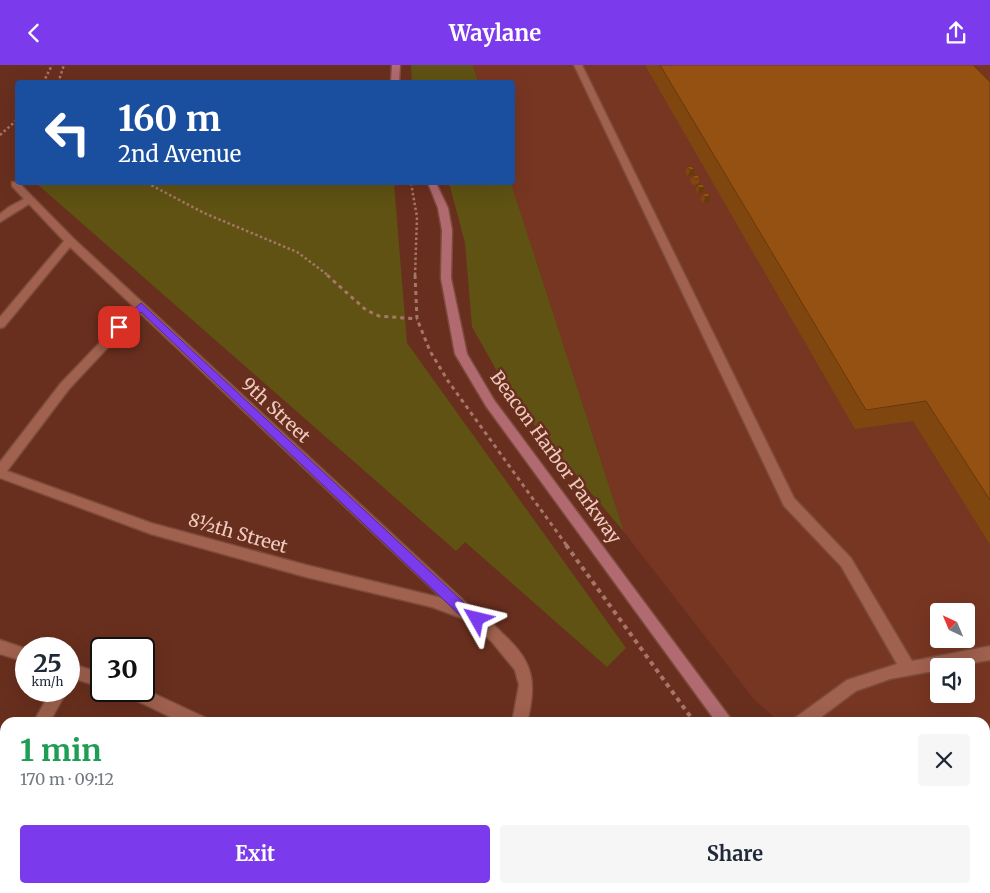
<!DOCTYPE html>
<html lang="en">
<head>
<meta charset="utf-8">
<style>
  :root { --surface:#fff; --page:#f6f6f7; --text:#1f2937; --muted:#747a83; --accent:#7c3aed }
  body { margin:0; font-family:Merriweather,serif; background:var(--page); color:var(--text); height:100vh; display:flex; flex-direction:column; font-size:19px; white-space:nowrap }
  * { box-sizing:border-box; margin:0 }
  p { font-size:16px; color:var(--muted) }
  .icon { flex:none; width:28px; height:28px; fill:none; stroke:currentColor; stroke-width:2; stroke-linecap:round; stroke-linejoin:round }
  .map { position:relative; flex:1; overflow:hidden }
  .drawer { position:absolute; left:0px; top:652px; width:990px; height:176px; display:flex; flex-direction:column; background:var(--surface); border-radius:15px 15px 0 0; box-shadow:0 5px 20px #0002 }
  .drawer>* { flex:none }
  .hud { position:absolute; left:15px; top:15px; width:500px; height:105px; border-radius:5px; box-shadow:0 5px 20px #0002; background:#1a4fa0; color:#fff; overflow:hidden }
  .needle { width:32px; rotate:316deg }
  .fabs { position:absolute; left:930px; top:538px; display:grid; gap:10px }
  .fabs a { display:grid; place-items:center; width:45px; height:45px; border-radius:5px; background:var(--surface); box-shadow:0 5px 20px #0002; font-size:25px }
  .speed { position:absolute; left:15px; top:572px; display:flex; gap:10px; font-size:25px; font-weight:700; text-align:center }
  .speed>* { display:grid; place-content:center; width:65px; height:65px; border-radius:50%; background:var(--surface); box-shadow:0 5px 20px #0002; line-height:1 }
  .speed small { font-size:12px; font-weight:400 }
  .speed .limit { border:2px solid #111; border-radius:8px; background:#fff; color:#111 }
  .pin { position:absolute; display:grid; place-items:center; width:42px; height:42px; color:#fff; margin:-21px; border-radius:10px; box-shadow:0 2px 8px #0006 }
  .me { position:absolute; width:55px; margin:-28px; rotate:307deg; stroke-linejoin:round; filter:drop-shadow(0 0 4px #0008) }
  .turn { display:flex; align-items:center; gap:18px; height:105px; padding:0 20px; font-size:22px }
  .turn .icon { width:65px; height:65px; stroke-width:2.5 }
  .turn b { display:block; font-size:35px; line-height:42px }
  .round { display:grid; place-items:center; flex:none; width:52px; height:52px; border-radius:5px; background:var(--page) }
  .summary { display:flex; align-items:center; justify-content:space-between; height:85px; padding:0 20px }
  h1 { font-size:30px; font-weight:700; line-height:38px; color:#1e9e55 }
  .primary-button { display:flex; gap:10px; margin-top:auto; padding:10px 20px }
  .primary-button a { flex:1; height:58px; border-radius:5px; background:var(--accent); color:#fff; font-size:20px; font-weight:700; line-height:58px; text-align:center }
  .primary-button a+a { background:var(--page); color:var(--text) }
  header { display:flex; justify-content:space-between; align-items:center; height:65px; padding:0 20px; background:var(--accent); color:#fff; font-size:22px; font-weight:700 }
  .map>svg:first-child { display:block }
  .built { fill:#773622; fill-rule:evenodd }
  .green { fill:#5f5213 }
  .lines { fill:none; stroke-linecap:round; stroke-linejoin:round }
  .lane-casing { stroke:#7c4b3c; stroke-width:3 }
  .street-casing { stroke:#7c4b3c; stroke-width:3 }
  .secondary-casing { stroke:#7c4b3c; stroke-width:3 }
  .path-far2 { stroke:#a67668; stroke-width:2.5; stroke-dasharray:2.5 2.5; stroke-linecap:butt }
  .path-far1 { stroke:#a67668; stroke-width:3; stroke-dasharray:4 4; stroke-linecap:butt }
  .path { stroke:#a67668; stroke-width:4; stroke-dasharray:4.5 4.5; stroke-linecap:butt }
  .lane { fill:#a0614e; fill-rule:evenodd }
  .street { fill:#a0614e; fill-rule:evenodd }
  .secondary { fill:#b06a70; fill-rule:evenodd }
  .wall { fill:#80460f }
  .shaded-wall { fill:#68390c }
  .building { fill:#955111; stroke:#68390c }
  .route { fill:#7c3aed; stroke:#51269a }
  .labels { text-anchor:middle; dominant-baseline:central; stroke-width:5; stroke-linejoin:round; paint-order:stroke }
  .street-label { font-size:18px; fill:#efcbc0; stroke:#692f1e }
</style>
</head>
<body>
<header><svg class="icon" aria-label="back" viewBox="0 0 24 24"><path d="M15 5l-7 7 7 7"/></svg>Waylane<svg class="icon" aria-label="share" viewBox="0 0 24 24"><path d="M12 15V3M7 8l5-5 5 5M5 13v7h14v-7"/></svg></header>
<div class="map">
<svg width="990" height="828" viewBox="0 0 990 828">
  <rect width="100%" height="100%" fill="#692f1e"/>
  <!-- built -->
  <path class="built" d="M473,0H990V828H974L967,824H985V658L779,657L753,633L624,467L511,118H512V18L478,17ZM939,546H966V574H939ZM939,601H966V629H939Z"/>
  <!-- green -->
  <g class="green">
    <path d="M411,0H473L478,17H412Z"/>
    <path d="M36,118H394L407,278L626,583L607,602L465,477L456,486Z"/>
    <path d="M449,118H511L624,467L514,336L472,262L465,178Z"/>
  </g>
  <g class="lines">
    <!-- lane casing -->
    <g class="lane-casing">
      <g id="lane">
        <path d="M574,0H582L794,433L851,493L912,596L990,581V595L956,601H939V605L890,614L856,626L813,658H793L795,653L847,615L897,599L841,501L784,441Z"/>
        <path d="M676,824H692L693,828H677Z"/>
      </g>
    </g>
    <!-- street casing -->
    <g class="street-casing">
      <g id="street">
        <path d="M12,117L19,118L74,174L475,546C486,551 494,560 502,568C534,597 537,616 527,658H512L519,620L515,605L492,577L476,562L464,554L432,542L306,512L151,469L0,413V397L61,318L134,242L70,182L4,262L0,263V252L64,176L29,139L0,157V149L9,142L24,134L12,121ZM140,248L442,533L306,500L151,458L7,406L69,324Z"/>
        <path d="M0,575L27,584L26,597L0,589Z"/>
        <path d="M69,598L101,608V622L69,612Z"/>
        <path d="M144,624L206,653L208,658H183L127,631L125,626H144Z"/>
        <path d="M51,626H67L49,658H33Z"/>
        <path d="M5,704V726L0,728V706Z"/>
        <path d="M186,824H203L202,828H185Z"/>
        <path d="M463,824H491L492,828H462Z"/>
      </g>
    </g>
    <!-- secondary casing -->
    <g class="secondary-casing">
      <g id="secondary">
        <path d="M392,0H400L399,18H391Z"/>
        <path d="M428,118H436L448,143L452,165L451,213L467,289L494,335L734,658H717L486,341L455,289L441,213L442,165L438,143Z"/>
        <path d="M885,824H905L906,828H886Z"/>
      </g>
    </g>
    <!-- path-far2 -->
    <g class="path-far2">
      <path d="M43,18L52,0"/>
      <path d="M58,18L64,0"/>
      <path d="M0,70L18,54"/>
      <path d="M147,118L204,148L297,187L329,211"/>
      <path d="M411,118L417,152L415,211"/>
    </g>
    <!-- path-far1 -->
    <g class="path-far1">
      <path d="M327,210L366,245L379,251L417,254"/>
      <path d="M415,210L417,254L430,286L448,316L567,481"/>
    </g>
    <!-- path -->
    <g class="path">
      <path d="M566,480L695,658"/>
      <path d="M841,824L846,828"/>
    </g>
    <!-- lane -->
    <use href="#lane" class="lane"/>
    <!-- street -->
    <use href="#street" class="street"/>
    <!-- secondary -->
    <use href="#secondary" class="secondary"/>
  </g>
  <!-- wall -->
  <g class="wall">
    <path d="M645,0H973L990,17V478H989L913,356L855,364Z"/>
    <path d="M687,102L695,104L694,110L688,111L686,108Z"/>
    <path d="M692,111L700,113L698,119L694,120L690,117Z"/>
    <path d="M697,120L705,122L703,127L698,129L696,125Z"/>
    <path d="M702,129L709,137L704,138L701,135Z"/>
  </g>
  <!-- shaded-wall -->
  <g class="shaded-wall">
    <path d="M695,104L694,110L688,111L690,105Z"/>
    <path d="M705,122L703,127L698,129L699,123Z"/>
    <path d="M710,131L709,137L704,138L705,132Z"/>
  </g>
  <!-- building -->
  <g class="building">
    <path d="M660,0H973L990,17V435L926,336L866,345Z"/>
    <path d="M691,101L695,104L690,105L687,102Z"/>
    <path d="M698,110L700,113L695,114L692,111Z"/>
    <path d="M702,119L705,122L699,123L697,120Z"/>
    <path d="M708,128L710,131L705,132L702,129Z"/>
  </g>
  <!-- route -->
  <path class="route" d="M141,238L474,547L481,550L483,554L481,558L477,560L465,555L141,247L123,264H116V260Z"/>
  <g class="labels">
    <!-- street labels -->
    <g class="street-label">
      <text transform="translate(276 345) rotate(43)">9th Street</text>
      <text transform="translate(556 392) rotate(54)">Beacon Harbor Parkway</text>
      <text transform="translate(238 468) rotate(16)">8½th Street</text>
    </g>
  </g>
</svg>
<div class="fabs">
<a><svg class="needle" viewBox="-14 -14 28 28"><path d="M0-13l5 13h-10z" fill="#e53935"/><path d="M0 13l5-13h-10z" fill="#747a83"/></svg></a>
<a><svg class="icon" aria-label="sound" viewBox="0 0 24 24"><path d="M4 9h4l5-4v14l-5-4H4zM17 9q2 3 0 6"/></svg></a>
</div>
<div class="speed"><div>25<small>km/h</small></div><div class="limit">30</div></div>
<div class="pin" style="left:119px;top:262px;background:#d93025"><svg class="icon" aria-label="arrive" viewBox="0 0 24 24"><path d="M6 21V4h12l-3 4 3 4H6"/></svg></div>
<svg class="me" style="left:477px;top:554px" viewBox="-20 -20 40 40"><path d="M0-17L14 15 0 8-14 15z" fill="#7c3aed" stroke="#fff" stroke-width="4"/></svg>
<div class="hud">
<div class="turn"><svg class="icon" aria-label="left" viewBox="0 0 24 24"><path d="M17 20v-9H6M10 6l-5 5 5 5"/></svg><div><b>160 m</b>2nd Avenue</div></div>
</div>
<section class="drawer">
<div class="summary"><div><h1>1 min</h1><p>170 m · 09:12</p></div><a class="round"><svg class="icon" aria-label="close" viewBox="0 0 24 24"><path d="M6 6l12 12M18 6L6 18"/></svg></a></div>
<div class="primary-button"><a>Exit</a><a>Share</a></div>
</section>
</div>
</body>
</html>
